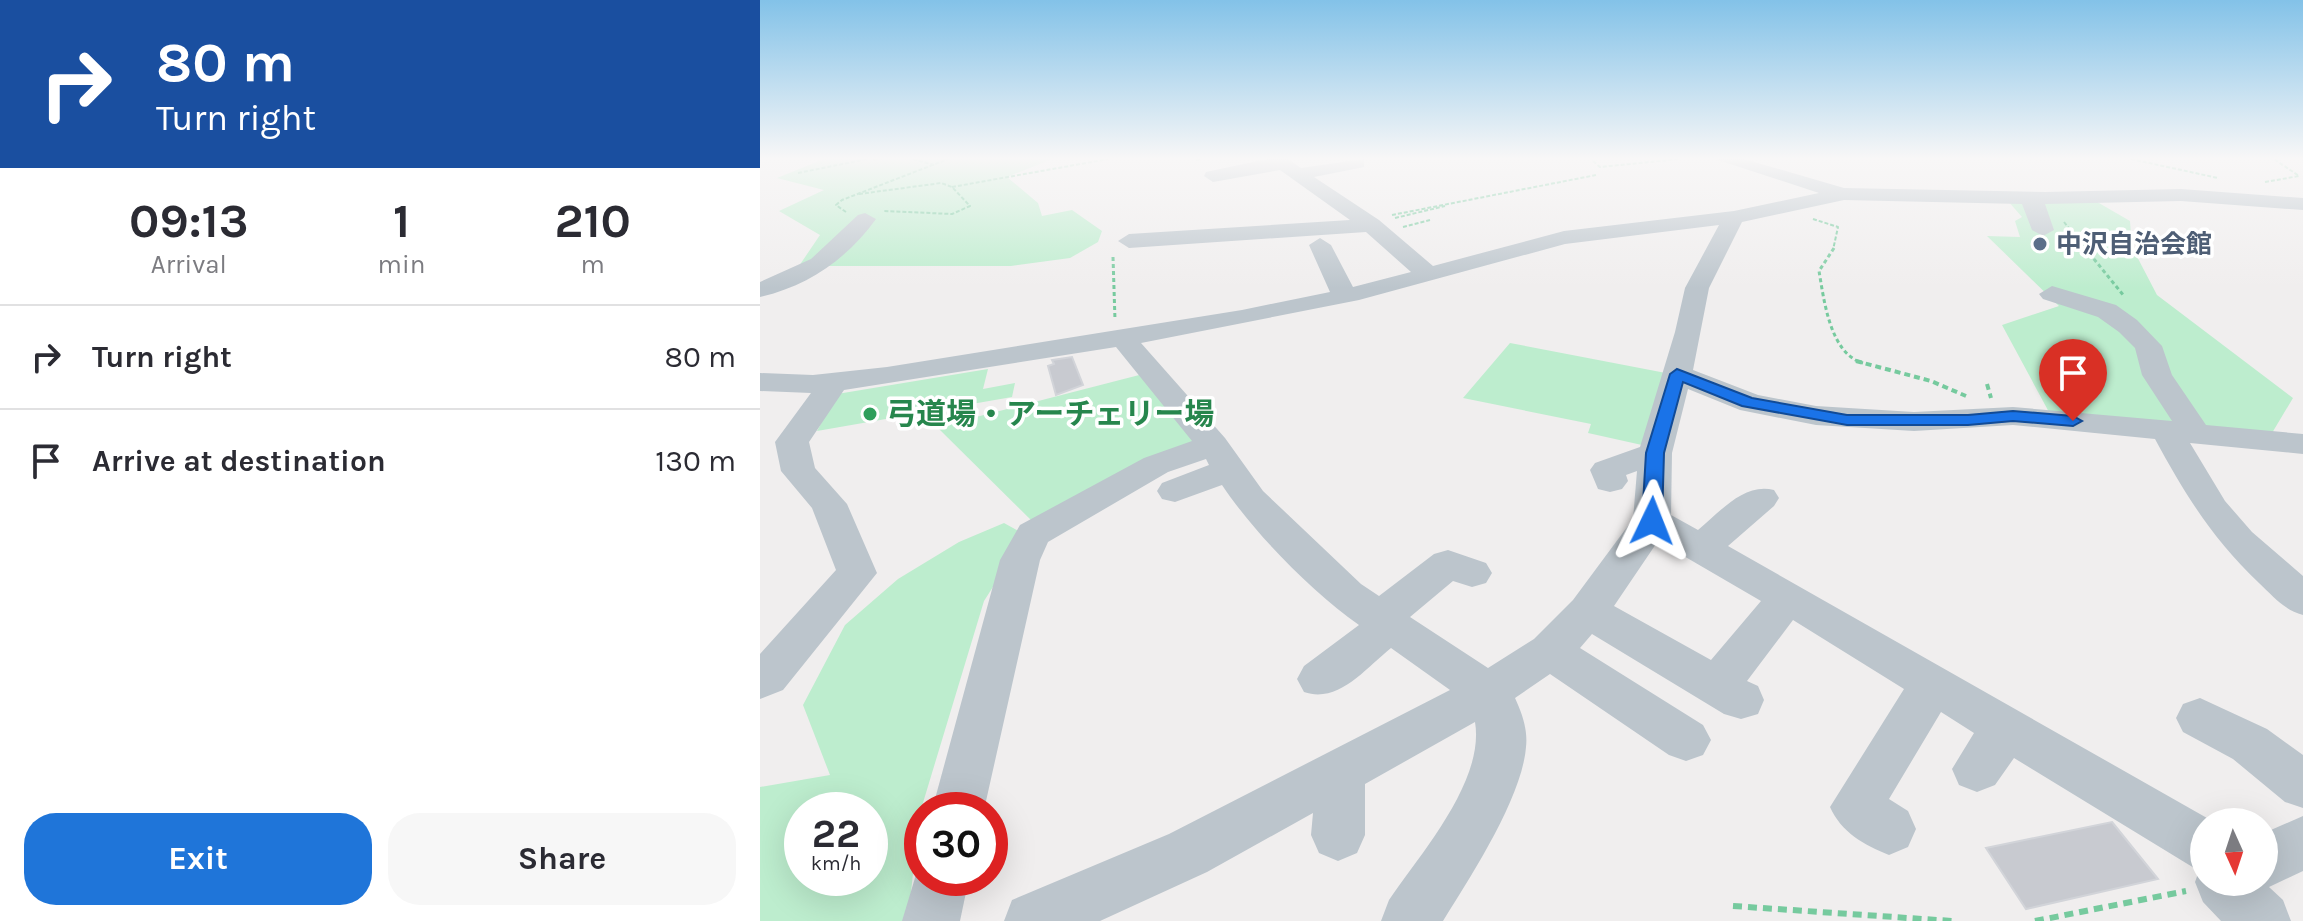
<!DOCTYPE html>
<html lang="en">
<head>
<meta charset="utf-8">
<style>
  :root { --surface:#fff; --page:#f7f7f7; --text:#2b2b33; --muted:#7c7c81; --line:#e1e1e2; --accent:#1f75d9 }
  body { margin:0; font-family:Karla,"Noto Sans JP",sans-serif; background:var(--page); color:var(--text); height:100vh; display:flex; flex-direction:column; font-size:30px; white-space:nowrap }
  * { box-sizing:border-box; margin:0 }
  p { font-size:26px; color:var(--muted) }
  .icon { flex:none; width:44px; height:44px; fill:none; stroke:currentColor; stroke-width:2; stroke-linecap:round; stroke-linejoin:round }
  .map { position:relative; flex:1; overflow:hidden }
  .sheet { display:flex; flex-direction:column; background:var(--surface); width:760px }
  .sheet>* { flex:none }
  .hud { background:#1a4fa0; color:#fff; overflow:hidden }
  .needle { width:52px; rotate:177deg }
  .fabs { position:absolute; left:1430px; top:808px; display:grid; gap:16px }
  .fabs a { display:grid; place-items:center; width:88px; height:88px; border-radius:50%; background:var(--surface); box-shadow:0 8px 32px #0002; font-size:40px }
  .speed { position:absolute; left:24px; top:792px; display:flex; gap:16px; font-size:40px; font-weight:700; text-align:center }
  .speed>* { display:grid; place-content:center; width:104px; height:104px; border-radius:50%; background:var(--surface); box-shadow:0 8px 32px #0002; line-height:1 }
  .speed small { font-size:20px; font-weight:400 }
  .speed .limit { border:12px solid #d22; background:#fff; color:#111 }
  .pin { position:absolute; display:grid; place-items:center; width:68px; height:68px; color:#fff; margin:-82px -34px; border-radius:50% 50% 50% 0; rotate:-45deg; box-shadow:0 0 8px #0007 }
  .pin .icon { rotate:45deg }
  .me { position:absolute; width:88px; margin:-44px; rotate:2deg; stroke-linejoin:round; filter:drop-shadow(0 0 6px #0008) }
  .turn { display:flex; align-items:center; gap:28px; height:168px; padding:0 24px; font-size:36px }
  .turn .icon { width:104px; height:104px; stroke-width:2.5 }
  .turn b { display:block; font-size:56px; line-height:68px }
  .eta { display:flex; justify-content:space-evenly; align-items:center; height:136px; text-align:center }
  .eta b { font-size:48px; font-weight:700; line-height:56px }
  .primary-button { display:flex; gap:16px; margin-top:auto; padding:16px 24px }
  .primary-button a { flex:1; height:92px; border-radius:32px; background:var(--accent); color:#fff; font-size:32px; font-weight:700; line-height:92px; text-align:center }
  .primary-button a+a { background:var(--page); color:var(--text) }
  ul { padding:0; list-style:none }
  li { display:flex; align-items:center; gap:24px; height:104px; padding:0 24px; border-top:2px solid var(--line) }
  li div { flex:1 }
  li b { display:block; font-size:30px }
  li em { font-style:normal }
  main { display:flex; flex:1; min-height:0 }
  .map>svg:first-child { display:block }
  .green { fill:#bdedce; fill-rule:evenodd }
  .building { fill:#c8cad0; stroke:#d2d4d9; stroke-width:2 }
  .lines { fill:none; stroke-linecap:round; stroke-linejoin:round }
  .path-far3 { stroke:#76ca9e; stroke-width:2; stroke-dasharray:4 2; stroke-linecap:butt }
  .path-far2 { stroke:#76ca9e; stroke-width:3; stroke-dasharray:4 3; stroke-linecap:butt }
  .path-far1 { stroke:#76ca9e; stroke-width:4; stroke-dasharray:6 4; stroke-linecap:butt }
  .path { stroke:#76ca9e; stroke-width:6; stroke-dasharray:9 6; stroke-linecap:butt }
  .minor { fill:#bcc5cc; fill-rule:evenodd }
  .route { fill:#1a73e8; stroke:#114b97; stroke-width:2 }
  .service-dot { fill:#5c6f8a; stroke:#fff; stroke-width:3 }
  .leisure-dot { fill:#2e9e5b; stroke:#fff; stroke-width:3 }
  .labels { text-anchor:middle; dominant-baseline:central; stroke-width:7; stroke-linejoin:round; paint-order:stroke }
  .far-service-label { font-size:26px; font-weight:bold; fill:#4e5e75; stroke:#fff; text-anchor:start }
  .leisure-label { font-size:30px; font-weight:bold; fill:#27864d; stroke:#fff; text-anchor:start }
</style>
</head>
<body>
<main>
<section class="sheet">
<div class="hud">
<div class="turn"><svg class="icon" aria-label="right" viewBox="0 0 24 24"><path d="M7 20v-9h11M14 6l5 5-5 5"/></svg><div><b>80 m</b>Turn right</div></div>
</div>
<div class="eta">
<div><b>09:13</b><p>Arrival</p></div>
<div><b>1</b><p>min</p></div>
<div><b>210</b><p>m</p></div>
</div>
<ul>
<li><svg class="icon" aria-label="right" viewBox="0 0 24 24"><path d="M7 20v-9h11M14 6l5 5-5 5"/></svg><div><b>Turn right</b></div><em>80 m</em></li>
<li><svg class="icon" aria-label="arrive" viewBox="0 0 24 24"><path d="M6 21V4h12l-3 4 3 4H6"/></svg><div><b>Arrive at destination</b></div><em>130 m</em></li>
</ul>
<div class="primary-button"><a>Exit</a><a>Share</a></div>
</section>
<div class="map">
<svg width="1543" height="921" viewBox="0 0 1543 921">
  <rect width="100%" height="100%" fill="#f0eeee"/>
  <!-- green -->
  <g class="green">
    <path d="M64,159H292L247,177L278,203L282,216L312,210L342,231L338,242L310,258L251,266H39L60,235L19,211L64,190L17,178Z"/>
    <path d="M1332,199L1370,221L1372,247L1397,295L1533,398L1512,433L1290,414L1242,325L1299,306L1227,236L1260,237L1255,221L1262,217L1248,201Z"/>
    <path d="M750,343L911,374L891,447L828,433L831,424L703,398Z"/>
    <path d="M228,369L223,389L255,383L252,397L57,431L77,394Z"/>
    <path d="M387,373L444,443L277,526L177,427Z"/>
    <path d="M244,523L266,535L224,601L159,816L148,921H0V787L70,775L43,705L85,625L138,579L199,542ZM42,810H110V878H42Z"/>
  </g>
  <!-- building -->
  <g class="building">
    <path d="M312,357L323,385L296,395L288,366L294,364L292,360Z"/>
    <path d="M1352,822L1398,879L1266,909L1226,848Z"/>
  </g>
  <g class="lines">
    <!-- path-far3 -->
    <g class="path-far3">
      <path d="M153,159L174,165"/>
      <path d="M1371,159L1458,178"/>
      <path d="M113,160L117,159"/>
      <path d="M436,160L441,159"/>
      <path d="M833,161L840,167L919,159"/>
      <path d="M38,173L107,159"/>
      <path d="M1505,182L1539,176L1514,159"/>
      <path d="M192,187L348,159"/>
      <path d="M99,194L181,183L192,187L210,206L192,214L124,211"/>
      <path d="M86,212L76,205L82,200L188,159"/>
      <path d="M632,215L836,175"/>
      <path d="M635,218L685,206"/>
      <path d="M1053,219L1078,227L1073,250"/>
      <path d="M1304,222L1326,250"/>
      <path d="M643,227L670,220"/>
    </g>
    <!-- path-far2 -->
    <g class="path-far2">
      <path d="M1074,248L1059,271C1064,300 1070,354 1103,363"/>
      <path d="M1325,248L1364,296"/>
      <path d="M353,257L355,320"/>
    </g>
    <!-- path-far1 -->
    <g class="path-far1">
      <path d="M1096,361L1171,381L1206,396"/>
      <path d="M1227,384L1231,398"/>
    </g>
    <!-- path -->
    <g class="path">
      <path d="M973,906L1192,921"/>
      <path d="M1275,921L1426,891"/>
    </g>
    <!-- minor -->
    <g class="minor">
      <path d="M507,159H528L541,168L604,159V167L554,177L619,220L673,266L804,231L974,211L1059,193L955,159H984L1084,188L1285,192L1421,189L1543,198V210L1421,201L1285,204L1294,230L1283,236L1272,230L1262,204L1084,200L982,222L949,288L933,370L998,395L1056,406L1154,412L1253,407L1412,421L1382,375L1375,348L1359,332L1338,317L1283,299L1279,294L1292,286L1356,305L1377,320L1402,346L1412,375L1446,425L1543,434V454L1430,443L1465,501L1492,532L1543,576V615C1524,610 1513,596 1499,583C1452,538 1426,496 1395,439L1253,425L1154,431L1056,425L980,410L928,389L912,453L911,515L938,530C960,512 984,482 1014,490L1019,498L1014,506L968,546L1454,822H1444V882H1504V833L1543,816V871L1509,887L1523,900L1531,921H1461L1443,902L1435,882L1439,871L1254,758L1235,785L1217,792L1199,785L1192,769L1214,733L1181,712L1129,799L1148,811L1156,829L1148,847L1129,855C1104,845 1081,832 1070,807L1144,689L1033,620L987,681L998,686L1004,700L998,714L981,719L964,714L832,634L820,648L943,725L951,740L943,755L926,761L909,755L790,674L755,698C762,713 768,730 766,747C762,798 711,876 683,921H621L629,900C661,853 725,781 715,722L605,784V835L597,853L578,861L559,853L551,835L553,813L447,872L340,921H244L252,900L409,834L690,690L631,648C605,669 578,704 544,692L537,679L544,666L599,625C551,591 495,534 462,485L415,502L402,499L397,491L402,483L449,465L446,459L408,472L288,542L280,560L224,810H172L240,560L260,525L384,458L432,441L356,347L84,390L49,442L55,468L87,504L117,573L23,690L0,699V654L76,570L52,508L21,471L15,442L51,393L0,391V373L53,375L127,367L482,310L570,292L549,245L560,238L571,245L593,287L651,272L606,232L369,248L358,241L369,234L590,220L520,170L453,182L444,176L446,172ZM959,225L925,288L915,332L880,447L835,463L830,470L838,489L850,492L862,489L868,481L866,475L877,471L873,519L813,600L774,639L728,668L650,617L693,581L712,587L726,583L732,573L726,563L688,550L674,554L619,596L601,584L503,491L465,438L381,343L599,300L805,244ZM898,541L1001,601L951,660L854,606Z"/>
      <path d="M105,213L116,219C87,259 48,286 0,297V282L51,259L98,215Z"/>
      <path d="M1440,698L1507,729L1543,755V808L1525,802L1473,759L1423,732L1416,718L1423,704Z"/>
      <path d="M161,858L162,878H209L200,921H142Z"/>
    </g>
  </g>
  <!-- sky -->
  <linearGradient id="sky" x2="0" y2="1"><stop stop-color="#83c2e8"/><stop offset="0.55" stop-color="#f8f7f7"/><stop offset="1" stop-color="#f8f7f7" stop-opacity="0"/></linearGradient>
  <rect width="1543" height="288" fill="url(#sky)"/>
  <!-- route -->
  <path class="route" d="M917,369L992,398L1087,415H1208L1253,411L1313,416L1322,421L1313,426L1253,421L1208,425H1087L982,406L923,382L904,453L902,521L892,527L882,521L886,453L910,374Z"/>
  <!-- markers -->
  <circle class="service-dot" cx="1280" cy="244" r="8"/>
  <circle class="leisure-dot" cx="110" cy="414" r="8"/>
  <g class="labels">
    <!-- far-service labels -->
    <g class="far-service-label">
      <text x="1296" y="244">中沢自治会館</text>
    </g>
    <!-- leisure labels -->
    <g class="leisure-label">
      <text x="126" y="414">弓道場・アーチェリー場</text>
    </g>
  </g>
</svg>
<div class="fabs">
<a><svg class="needle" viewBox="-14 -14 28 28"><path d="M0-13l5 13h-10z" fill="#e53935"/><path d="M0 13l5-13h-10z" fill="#7c7c81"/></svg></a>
</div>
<div class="speed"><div>22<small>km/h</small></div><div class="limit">30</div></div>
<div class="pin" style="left:1313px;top:421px;background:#d93025"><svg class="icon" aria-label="arrive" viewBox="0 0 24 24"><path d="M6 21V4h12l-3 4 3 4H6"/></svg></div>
<svg class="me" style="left:892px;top:521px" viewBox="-20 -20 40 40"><path d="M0-17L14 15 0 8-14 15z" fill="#1a73e8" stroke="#fff" stroke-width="4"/></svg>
</div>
</main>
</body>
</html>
